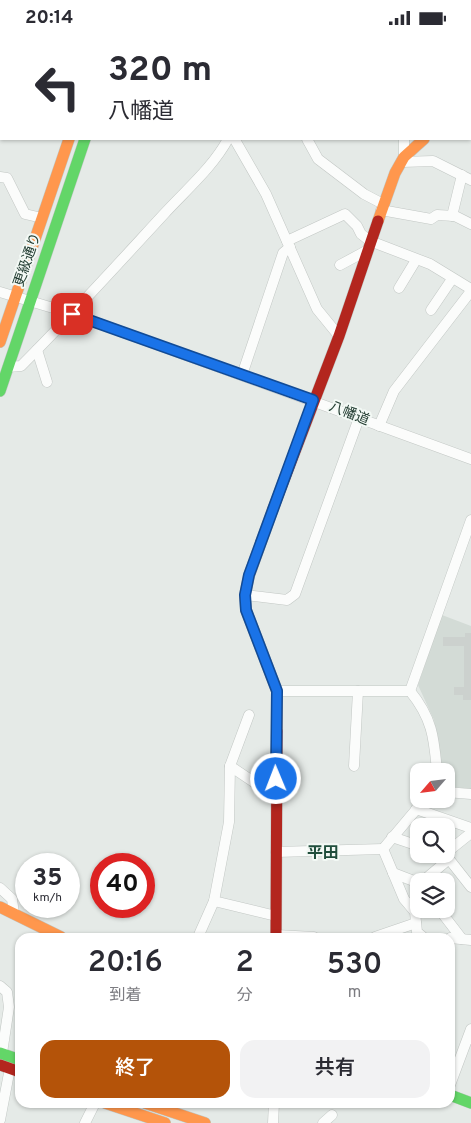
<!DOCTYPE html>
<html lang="ja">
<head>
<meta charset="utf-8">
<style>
  :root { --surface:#fff; --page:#f2f2f3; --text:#2b2b33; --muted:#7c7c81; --accent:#b45309 }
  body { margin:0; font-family:Overpass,"Noto Sans JP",sans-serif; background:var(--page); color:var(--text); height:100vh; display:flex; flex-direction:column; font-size:19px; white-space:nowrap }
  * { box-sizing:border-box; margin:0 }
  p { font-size:16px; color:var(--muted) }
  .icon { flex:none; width:28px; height:28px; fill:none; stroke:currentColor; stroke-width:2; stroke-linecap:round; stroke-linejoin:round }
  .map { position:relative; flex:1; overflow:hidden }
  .panel { position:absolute; left:15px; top:898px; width:440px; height:175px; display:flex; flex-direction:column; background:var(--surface); border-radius:15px; box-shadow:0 1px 4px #0004 }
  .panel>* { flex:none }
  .hud { position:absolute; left:0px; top:0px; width:471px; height:105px; box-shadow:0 1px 4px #0004; background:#fff; color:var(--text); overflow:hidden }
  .needle { width:32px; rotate:242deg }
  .fabs { position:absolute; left:410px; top:728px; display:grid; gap:10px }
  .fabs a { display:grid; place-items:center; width:45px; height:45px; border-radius:10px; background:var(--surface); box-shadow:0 1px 4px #0004; font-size:25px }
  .speed { position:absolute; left:15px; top:818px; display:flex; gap:10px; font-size:25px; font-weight:700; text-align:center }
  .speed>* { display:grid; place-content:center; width:65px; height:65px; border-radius:50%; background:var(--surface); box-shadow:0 1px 4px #0004; line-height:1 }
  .speed small { font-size:12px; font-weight:400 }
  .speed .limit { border:8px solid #d22; background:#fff; color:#111 }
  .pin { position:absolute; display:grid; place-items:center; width:42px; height:42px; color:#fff; margin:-21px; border-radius:10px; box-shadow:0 2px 8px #0006 }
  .me { position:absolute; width:55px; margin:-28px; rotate:359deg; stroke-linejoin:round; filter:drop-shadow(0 0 4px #0008) }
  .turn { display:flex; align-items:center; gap:18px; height:105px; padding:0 25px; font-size:22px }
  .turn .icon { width:65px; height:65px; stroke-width:2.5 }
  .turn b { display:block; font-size:35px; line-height:42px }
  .eta { display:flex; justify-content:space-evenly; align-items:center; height:85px; text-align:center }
  .eta b { font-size:30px; font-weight:600; line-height:35px }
  .action { display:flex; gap:10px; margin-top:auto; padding:10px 25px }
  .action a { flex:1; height:58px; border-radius:15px; background:var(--accent); color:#fff; font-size:20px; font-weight:600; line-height:58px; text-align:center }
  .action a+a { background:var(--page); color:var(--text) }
  .status { display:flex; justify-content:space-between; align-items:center; height:35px; padding:0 25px; background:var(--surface); direction:ltr }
  .status svg { height:14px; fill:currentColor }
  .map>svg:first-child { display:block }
  .built { fill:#d3dbd6 }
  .building { fill:#ccd1ce }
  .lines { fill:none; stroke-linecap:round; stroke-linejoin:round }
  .street-casing { stroke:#c2c7c4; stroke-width:11 }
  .fast-casing { stroke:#c1c7c4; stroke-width:12 }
  .slow-casing { stroke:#c1c7c4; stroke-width:12 }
  .jam-casing { stroke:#c1c7c4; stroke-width:12 }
  .street { stroke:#fbfcfb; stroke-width:10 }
  .fast { stroke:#63d668; stroke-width:11 }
  .slow { stroke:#ff974d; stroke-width:11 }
  .jam { stroke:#b3261e; stroke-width:11 }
  .route-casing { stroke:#114b97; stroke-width:12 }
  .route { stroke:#1a73e8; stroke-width:9 }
  .labels { text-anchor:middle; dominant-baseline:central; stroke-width:4; stroke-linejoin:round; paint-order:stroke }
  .street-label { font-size:14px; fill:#233d32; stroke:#f3f9f5 }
  .quarter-label { font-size:16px; font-weight:bold; fill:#204e3c; stroke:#f3f9f5 }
</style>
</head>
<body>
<div class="status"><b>20:14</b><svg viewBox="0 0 49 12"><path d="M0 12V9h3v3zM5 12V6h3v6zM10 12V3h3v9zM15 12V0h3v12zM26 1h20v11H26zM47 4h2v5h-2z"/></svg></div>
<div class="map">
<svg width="471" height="1088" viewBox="0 0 471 1088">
  <rect width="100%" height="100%" fill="#e5eae7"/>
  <!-- built -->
  <path class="built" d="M442,580L471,591V754L446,751V736H441L434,685L418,650Z"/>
  <!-- building -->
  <path class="building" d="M465,598H471V665H463V660H454V652H464V611H443V602H465Z"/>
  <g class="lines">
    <!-- street casing -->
    <g class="street-casing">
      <g id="street">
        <path d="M205,0V1"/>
        <path d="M229,0V1"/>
        <path d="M341,0L342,1"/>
        <path d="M393,0L394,1"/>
        <path d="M439,0L440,1"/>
        <path d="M13,1L14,0"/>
        <path d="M357,1L375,0"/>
        <path d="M0,46L1,44"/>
        <path d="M470,72V73"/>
        <path d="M307,104L318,124L364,159L383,169"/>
        <path d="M404,104V122"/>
        <path d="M235,105L266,159L317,274L339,301"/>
        <path d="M402,127L433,126L471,145"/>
        <path d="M0,142L7,143L25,179L42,183"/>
        <path d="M381,175L431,184L437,180L455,181L471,189"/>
        <path d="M452,181L462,140"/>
        <path d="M287,206L345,179L357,191L361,199L370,206L430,229L471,254"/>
        <path d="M340,230L366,216"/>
        <path d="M399,253L416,225"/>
        <path d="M0,257L73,279L471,424"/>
        <path d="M431,275L452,244"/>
        <path d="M37,315L47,347"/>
        <path d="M8,332L21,331C70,282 117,230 164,179C186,155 213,132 228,104"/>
        <path d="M242,340L283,218L290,212"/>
        <path d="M379,391L394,356L471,256"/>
        <path d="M245,560L287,565L295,559L359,383"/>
        <path d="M277,656H410"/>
        <path d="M410,656L471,485"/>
        <path d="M410,656C432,683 434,702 437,736"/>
        <path d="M230,731L276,762"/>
        <path d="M354,731L358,656"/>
        <path d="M446,757L471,759"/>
        <path d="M416,774L471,793"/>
        <path d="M392,802L419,811"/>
        <path d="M276,817L383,814"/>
        <path d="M446,818L471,798"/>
        <path d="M445,819L471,852"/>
        <path d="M393,838L419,848"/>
        <path d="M423,846L449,824"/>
        <path d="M0,853L12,864L14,879"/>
        <path d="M214,866L276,881"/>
        <path d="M439,874L462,904"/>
        <path d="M276,900L314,902"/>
        <path d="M198,902L214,866L229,787L230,731L249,680"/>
        <path d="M375,902L416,888"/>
        <path d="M423,902L417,897L415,877L404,864L383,814L425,764"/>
        <path d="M450,903L471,905"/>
        <path d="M0,951L7,957L9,972L2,1018"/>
        <path d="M450,1050L471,994"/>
        <path d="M0,1085L10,1033"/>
        <path d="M85,1088L95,1068"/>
        <path d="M273,1088L274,1068"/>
        <path d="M323,1088L332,1080"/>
      </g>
    </g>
    <!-- fast casing -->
    <g class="fast-casing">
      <g id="fast">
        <path d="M0,356L85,104"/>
        <path d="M0,1018L20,1025"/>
        <path d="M450,1060L471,1068"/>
      </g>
    </g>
    <!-- slow casing -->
    <g class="slow-casing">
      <g id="slow">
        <path d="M103,1L104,0"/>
        <path d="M119,1L120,0"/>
        <path d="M378,186L395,138L404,122L424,104"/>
        <path d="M0,307L69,104"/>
        <path d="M273,474L249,541L245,560L246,575L277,656V696"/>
        <path d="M0,872L61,902"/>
        <path d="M105,1068L165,1088"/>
        <path d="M145,1068L205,1088"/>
      </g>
    </g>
    <!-- jam casing -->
    <g class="jam-casing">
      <g id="jam">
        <path d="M273,474L339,301L378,186"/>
        <path d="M276,902L277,696"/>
        <path d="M0,1030L20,1037"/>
      </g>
    </g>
    <!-- street -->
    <use href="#street" class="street"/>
    <!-- fast -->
    <use href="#fast" class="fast"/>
    <!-- slow -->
    <use href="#slow" class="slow"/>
    <!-- jam -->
    <use href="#jam" class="jam"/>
  </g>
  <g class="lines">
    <!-- route casing -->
    <g class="route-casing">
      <path id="route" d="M72,279L313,365L249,540L245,560L246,575L277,656L276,744"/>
    </g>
    <!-- route -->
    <use href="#route" class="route"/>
  </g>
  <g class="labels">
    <!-- street labels -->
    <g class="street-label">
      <text transform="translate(28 225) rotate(-71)">更級通り</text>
      <text transform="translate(349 379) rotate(22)">八幡道</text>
    </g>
    <!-- quarter labels -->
    <g class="quarter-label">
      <text x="323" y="819">平田</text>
    </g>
  </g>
</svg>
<div class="fabs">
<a><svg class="needle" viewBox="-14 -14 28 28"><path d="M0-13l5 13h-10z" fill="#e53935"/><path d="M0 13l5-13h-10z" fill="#7c7c81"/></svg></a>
<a><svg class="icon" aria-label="search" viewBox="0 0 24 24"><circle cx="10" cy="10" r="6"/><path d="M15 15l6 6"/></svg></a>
<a><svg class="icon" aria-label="layers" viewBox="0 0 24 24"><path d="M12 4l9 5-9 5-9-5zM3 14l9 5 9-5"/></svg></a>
</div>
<div class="speed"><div>35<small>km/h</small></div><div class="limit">40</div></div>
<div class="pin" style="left:72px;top:279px;background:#d93025"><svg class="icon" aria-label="arrive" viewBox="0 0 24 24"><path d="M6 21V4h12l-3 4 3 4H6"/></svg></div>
<svg class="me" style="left:276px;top:744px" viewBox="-20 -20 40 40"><circle r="17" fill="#1a73e8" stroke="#fff" stroke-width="3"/><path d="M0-11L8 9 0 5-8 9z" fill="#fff"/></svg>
<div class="hud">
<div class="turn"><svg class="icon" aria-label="left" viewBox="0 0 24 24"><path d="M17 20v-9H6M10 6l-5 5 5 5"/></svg><div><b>320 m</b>八幡道</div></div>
</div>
<section class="panel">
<div class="eta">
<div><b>20:16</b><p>到着</p></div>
<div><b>2</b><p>分</p></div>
<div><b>530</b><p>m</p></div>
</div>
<div class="action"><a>終了</a><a>共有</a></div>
</section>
</div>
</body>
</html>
